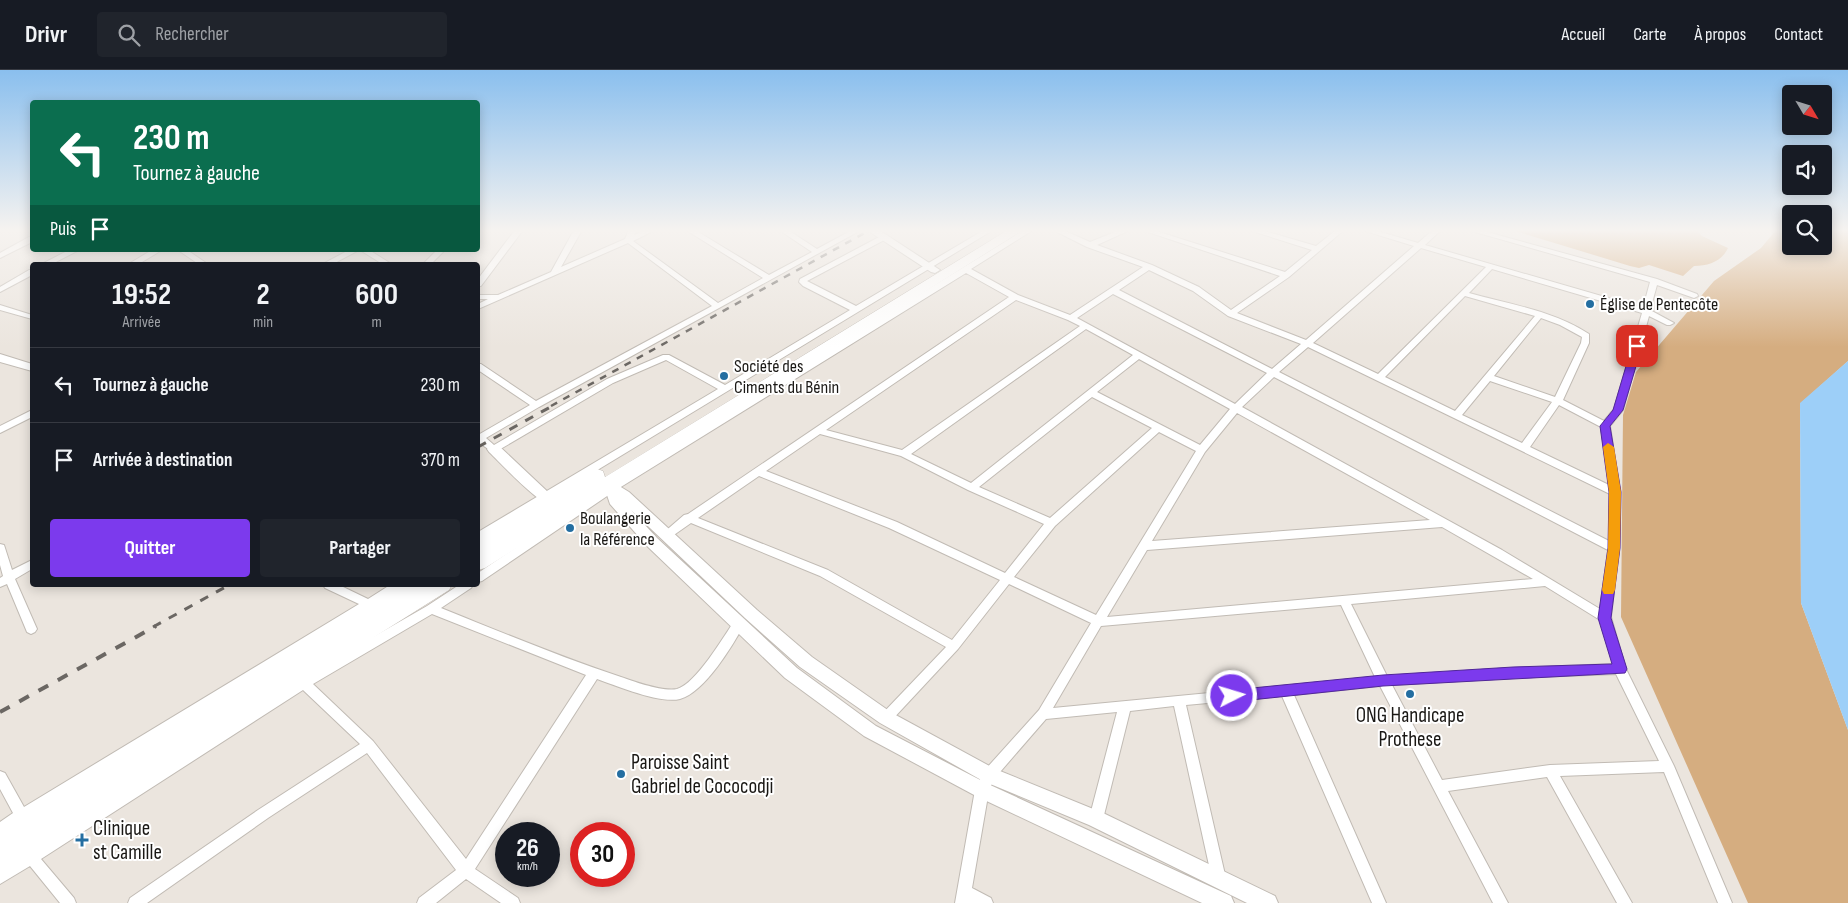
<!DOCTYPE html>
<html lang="fr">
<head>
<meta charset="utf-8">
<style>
  :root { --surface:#171b24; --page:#20242c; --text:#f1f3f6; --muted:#9ea1a6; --line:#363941; --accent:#7c3aed }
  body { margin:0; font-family:"Sofia Sans Condensed",sans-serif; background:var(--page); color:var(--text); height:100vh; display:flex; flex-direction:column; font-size:19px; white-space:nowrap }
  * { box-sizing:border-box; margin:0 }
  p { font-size:16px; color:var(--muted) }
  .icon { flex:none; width:28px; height:28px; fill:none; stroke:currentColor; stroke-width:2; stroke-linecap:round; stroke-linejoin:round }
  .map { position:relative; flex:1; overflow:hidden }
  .drawer { position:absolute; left:30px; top:192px; width:450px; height:325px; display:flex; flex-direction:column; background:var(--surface); border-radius:5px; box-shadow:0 2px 12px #0003 }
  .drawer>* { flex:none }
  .hud { position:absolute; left:30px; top:30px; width:450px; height:152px; border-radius:5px; box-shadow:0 2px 12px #0003; background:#0b6e4f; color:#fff; overflow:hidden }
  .needle { width:32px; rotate:128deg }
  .buttons { position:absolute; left:1782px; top:15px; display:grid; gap:10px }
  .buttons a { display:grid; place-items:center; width:50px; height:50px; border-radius:5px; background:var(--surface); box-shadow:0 2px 12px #0003; font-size:25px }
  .speed { position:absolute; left:495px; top:752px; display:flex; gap:10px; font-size:25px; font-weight:700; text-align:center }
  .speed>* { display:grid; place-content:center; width:65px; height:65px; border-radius:50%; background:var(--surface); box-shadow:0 2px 12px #0003; line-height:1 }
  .speed small { font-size:12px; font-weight:400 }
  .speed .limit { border:8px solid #d22; background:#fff; color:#111 }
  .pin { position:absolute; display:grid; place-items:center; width:42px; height:42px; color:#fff; margin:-21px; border-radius:10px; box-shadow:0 2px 8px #0006 }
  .me { position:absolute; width:55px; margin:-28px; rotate:85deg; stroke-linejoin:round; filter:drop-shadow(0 0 4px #0008) }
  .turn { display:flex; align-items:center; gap:18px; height:105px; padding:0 20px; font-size:22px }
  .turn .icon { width:65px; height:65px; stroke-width:2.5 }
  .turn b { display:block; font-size:35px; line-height:42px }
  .then { display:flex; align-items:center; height:48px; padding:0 20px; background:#0003; gap:10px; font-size:19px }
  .eta { display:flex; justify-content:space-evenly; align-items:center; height:85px; text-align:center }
  .eta b { font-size:30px; font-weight:700; line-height:35px }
  .button { display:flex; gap:10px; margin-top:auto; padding:10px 20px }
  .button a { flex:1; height:58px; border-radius:5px; background:var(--accent); color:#fff; font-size:20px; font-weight:700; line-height:58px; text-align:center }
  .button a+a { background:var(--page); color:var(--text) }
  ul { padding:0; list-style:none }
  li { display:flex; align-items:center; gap:15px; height:75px; padding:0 20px; border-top:1px solid var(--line) }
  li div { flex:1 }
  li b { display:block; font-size:19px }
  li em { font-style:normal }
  header { display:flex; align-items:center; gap:30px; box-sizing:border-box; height:70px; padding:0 25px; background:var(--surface); border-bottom:1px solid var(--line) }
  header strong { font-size:24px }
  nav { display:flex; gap:28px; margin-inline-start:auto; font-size:18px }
  .search { width:350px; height:45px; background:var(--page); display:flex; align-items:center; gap:12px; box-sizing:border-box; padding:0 18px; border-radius:5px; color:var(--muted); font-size:19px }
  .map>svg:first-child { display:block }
  .green { fill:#d5ad80 }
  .water { fill:#9dcff8 }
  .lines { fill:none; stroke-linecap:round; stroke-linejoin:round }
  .street-casing { stroke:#c1bbb4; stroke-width:2 }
  .secondary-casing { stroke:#c1bbb4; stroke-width:2 }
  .highway-casing { stroke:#c1bbb4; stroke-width:1 }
  .street { fill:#fff; fill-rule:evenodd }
  .secondary { fill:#fff; fill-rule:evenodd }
  .highway { fill:#fff; fill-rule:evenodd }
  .rail-far2 { stroke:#6b6763; stroke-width:2.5; stroke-dasharray:7 7; stroke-linecap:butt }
  .rail-far1 { stroke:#6b6763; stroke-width:3; stroke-dasharray:9 9; stroke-linecap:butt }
  .rail { stroke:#6b6763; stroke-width:4; stroke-dasharray:11 11; stroke-linecap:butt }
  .route { fill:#7c3aed; stroke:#51269a }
  .slow { fill:#f59e0b }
  .poi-dot { fill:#246ea1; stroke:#fff; stroke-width:2 }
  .labels { text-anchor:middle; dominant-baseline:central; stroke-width:4; stroke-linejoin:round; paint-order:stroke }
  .poi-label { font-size:18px; fill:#1a1815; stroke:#fff; text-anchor:start }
  .near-poi-label { font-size:21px; fill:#1a1815; stroke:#fff; text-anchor:start }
</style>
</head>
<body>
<header>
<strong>Drivr</strong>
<div class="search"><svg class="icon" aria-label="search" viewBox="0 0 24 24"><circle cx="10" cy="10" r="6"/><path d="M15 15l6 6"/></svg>Rechercher</div>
<nav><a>Accueil</a><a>Carte</a><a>À propos</a><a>Contact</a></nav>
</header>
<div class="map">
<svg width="1848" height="833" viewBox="0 0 1848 833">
  <rect width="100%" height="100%" fill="#ebe5de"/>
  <!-- green -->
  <g class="green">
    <path d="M1512,160H1697L1702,166L1728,178C1722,191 1709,196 1694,196L1683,206L1649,195L1639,198L1630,196Z"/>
    <path d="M1776,160H1791V176H1824V160H1848V291L1800,334L1801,533L1848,660V833H1748L1621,547L1623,345L1636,302L1714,211L1761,178Z"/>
  </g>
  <!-- water -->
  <path class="water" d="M1848,291V660L1801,533L1800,333Z"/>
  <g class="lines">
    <!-- street casing -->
    <g class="street-casing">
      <g id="street">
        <path d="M515,160H523L481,216H478V209Z"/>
        <path d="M574,160H582L561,197L625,169L629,160H637L634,165L645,160H655L633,171L718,233L763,208L686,160H695L769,205L812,182L779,160H788L817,179L852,160H861L539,337L486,368L494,375L607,309L663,285H669L725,315L850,240L803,216L799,212L800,209L881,166H887L888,168L807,211L856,236L984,160H993L482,470L478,471V462L718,319L666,290L613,313L497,381H491L478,372V365L530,335L478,300V294H481L536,331L712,236L628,173L478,239V234L488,229H478V225H498L551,202Z"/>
        <path d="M1024,160H1033L971,199L1018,225L1070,245L1143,197L1087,177L1053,160H1063L1090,172L1120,160H1130L1097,175L1152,195L1199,217L1231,240L1280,206L1142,160H1153L1285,202L1312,180L1249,160H1261L1316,176L1336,160H1344L1289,207L1237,243L1306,270L1414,176L1362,160H1374L1418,173L1433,160H1441L1425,175L1643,238L1650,212L1468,160H1480L1657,209L1697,224L1698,226L1694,228L1657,215L1650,240L1674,253L1670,255H1667L1649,246L1623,340L1610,356L1620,422L1619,478L1611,547L1626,599L1674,696L1732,833H1718L1664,702L1560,706L1632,833H1617L1547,707L1448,721L1508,833H1493L1380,616L1294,625L1386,833H1372L1282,626L1186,635L1226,809L1224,814L1219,816L1214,814L1212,809L1174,636L1130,641L1103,749L1101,753L1096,755L1091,753L1089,749L1117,642L1046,649L994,709L989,720L972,818L991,828L993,833H955L975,720L984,701L1039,640L1091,553L1009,514L958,579L890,652L886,653L882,652L880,648L882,644L946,577L820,506L691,453L671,467H663L662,464L684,445L688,444L1009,227L966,203L616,420L482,511L478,512V503L608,416ZM1421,178L1486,197L1378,304L1313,273ZM1492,199L1642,243L1614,339L1604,351L1563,330L1589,273V264C1554,241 1509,234 1469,223ZM1149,200L1193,221L1228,246L1301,274L1272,299L1119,220ZM1113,224L1267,303L1235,334L1077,248ZM1465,226L1535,246L1455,341L1385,307ZM1016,230L1068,250L1080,256L902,380L826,360ZM1541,248L1560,255L1582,267L1581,273L1555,327L1494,306ZM1086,259L1133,285L971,413L911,384ZM1308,277L1610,424L1609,471L1279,302ZM1139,289L1230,339L1200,375L1097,322ZM1274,307L1608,480L1600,539L1502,480L1242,337ZM1490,311L1552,332L1522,373L1462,345ZM1092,327L1152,358L1050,448L979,417ZM1559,335L1601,357L1609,415L1530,377ZM1237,343L1430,450L1152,471L1205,382ZM1159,362L1196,381L1096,545L1014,507L1055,456ZM820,364L901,386L968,420L1044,454L1005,503L897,452L766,401ZM759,406L889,458L1000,510L952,570L828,500L698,448ZM1442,457L1533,509L1107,547L1147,480ZM1545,516L1600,550L1613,594L1513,598L1387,606L1351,534ZM1341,535L1375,607L1053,638L1101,556ZM1616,604L1659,691L1550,695L1442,710L1392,615L1513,608Z"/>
        <path d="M29,167H32V172L0,188V183Z"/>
        <path d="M69,180H79L50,195H40Z"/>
        <path d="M152,180H162L137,195H127Z"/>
        <path d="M178,180H187L209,195H200Z"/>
        <path d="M349,180H359L331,195H321Z"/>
        <path d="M360,180H369L393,195H384Z"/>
        <path d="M437,180H445L430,195H422Z"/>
        <path d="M29,200H32V205L0,222V217Z"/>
        <path d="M0,235L32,245V249L0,240Z"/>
        <path d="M32,340V347L0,363V356Z"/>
        <path d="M0,474L4,475L5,478L12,500L32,490V499L15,509L37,559L35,562L31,564L27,562L7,514L0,517V508L3,506L0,495Z"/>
        <path d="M323,515H339L368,529L390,515H405L403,518L373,537L0,765V752L13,743L0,719V701L5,703L24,737L359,534L325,518Z"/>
        <path d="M459,515H473L471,518L441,538C501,562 560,587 621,607C635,612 663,622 677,619C696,614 724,566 735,550L739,549L743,550L745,553C733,575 705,622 680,629C660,634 617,616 597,609L475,799L518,828L520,833H501L466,809L436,833H417L419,828L456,800L367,683L268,748L147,833H128L130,828L258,740L360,674L303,620L41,789L74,828L76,833H60L30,796L0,814V799L300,609L427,536ZM432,544L586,605L466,789L373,671L313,614Z"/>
      </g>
    </g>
    <!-- secondary casing -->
    <g class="secondary-casing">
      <g id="secondary">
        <path d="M867,160H879L940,200L935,203L931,202Z"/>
        <path d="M0,284L32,294V301L0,292Z"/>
        <path d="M494,375L499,376L549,423L567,434L569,437L567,440C548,446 504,396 489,382L487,379L489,376Z"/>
        <path d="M598,403L629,422L757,540L812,587L892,643L995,699L1103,743L1275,826L1278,833H1247L1089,755L983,711L880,653L800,597L745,548L631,440L657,468L797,598L876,656L988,714L1231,826L1234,833H1202L976,726L864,666L785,608L647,476L610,434L605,419L591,408L593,405Z"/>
      </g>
    </g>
    <!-- highway casing -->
    <g class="highway-casing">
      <g id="highway">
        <path d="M1008,160H1023L485,498L478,500V470L591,401L597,399L603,401L605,407Z"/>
        <path d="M403,515H452L449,520L9,797L0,801V760Z"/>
      </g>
    </g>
    <!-- street -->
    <use href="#street" class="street"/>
    <!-- secondary -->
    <use href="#secondary" class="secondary"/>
    <!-- highway -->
    <use href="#highway" class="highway"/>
    <!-- rail-far2 -->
    <path class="rail-far2" d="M551,336L870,160"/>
    <!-- rail-far1 -->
    <g class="rail-far1">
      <path d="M478,377L554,335"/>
      <path d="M153,557L229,515"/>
    </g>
    <!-- rail -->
    <path class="rail" d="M0,642L156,556"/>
  </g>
  <!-- sky -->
  <linearGradient id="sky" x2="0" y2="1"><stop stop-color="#8abfee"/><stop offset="0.58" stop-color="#f6f3f0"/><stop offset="1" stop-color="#f6f3f0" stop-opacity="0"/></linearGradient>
  <rect width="1848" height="277" fill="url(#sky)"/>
  <!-- route -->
  <path class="route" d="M1637,273L1642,276L1623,340L1610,356L1621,422L1620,478L1611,548L1627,599L1625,603L1383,616L1232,632L1227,630L1225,626L1227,622L1232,620L1383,605L1513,597L1612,594L1598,548L1608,478L1609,422L1600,356L1613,340L1632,276Z"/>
  <!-- slow -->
  <path class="slow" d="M1608,373L1614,377L1621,422L1620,478L1615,520L1613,524H1604L1602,520L1608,478L1609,422L1603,377Z"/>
  <!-- markers -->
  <g class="poi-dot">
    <circle cx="1590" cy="234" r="5"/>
    <circle cx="724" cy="306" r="5"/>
    <circle cx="570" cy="458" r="5"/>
    <circle cx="1410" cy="624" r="5"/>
    <circle cx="621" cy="704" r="5"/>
    <path d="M79.5 762.5h5v5h5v5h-5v5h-5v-5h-5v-5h5z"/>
  </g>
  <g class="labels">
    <!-- poi labels -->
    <g class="poi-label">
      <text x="1600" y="234">Église de Pentecôte</text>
      <text x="734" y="296">Société des<tspan x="734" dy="21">Ciments du Bénin</tspan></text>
      <text x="580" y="448">Boulangerie<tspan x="580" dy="21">la Référence</tspan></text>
    </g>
    <!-- near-poi labels -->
    <g class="near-poi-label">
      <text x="1410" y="645" text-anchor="middle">ONG Handicape<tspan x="1410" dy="24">Prothese</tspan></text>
      <text x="631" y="692">Paroisse Saint<tspan x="631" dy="24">Gabriel de Cococodji</tspan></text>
      <text x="93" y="758">Clinique<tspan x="93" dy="24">st Camille</tspan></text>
    </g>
  </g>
</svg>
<div class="buttons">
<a><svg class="needle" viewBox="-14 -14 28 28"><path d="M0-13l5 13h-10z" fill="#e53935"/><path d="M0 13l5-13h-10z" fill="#9ea1a6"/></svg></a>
<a><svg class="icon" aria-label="sound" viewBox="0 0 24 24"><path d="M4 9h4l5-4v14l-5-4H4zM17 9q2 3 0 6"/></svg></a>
<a><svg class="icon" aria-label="search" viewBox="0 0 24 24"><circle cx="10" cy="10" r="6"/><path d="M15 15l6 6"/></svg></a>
</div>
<div class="speed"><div>26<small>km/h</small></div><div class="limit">30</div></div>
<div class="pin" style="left:1637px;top:276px;background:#d93025"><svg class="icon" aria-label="arrive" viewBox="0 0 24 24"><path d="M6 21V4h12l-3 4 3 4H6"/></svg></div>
<svg class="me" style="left:1232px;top:626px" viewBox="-20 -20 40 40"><circle r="17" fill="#7c3aed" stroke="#fff" stroke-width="3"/><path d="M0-11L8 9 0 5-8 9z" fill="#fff"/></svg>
<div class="hud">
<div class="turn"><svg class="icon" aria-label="left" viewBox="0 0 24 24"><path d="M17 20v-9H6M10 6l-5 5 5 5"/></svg><div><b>230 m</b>Tournez à gauche</div></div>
<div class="then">Puis<svg class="icon" aria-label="arrive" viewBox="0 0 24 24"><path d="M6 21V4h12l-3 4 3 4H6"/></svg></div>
</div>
<section class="drawer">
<div class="eta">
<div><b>19:52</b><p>Arrivée</p></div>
<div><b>2</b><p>min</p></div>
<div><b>600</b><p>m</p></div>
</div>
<ul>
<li><svg class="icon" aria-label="left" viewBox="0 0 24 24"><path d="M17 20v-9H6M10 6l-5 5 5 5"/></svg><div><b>Tournez à gauche</b></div><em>230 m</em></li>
<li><svg class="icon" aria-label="arrive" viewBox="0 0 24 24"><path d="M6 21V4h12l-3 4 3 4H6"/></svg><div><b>Arrivée à destination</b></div><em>370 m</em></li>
</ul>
<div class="button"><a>Quitter</a><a>Partager</a></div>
</section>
</div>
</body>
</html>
